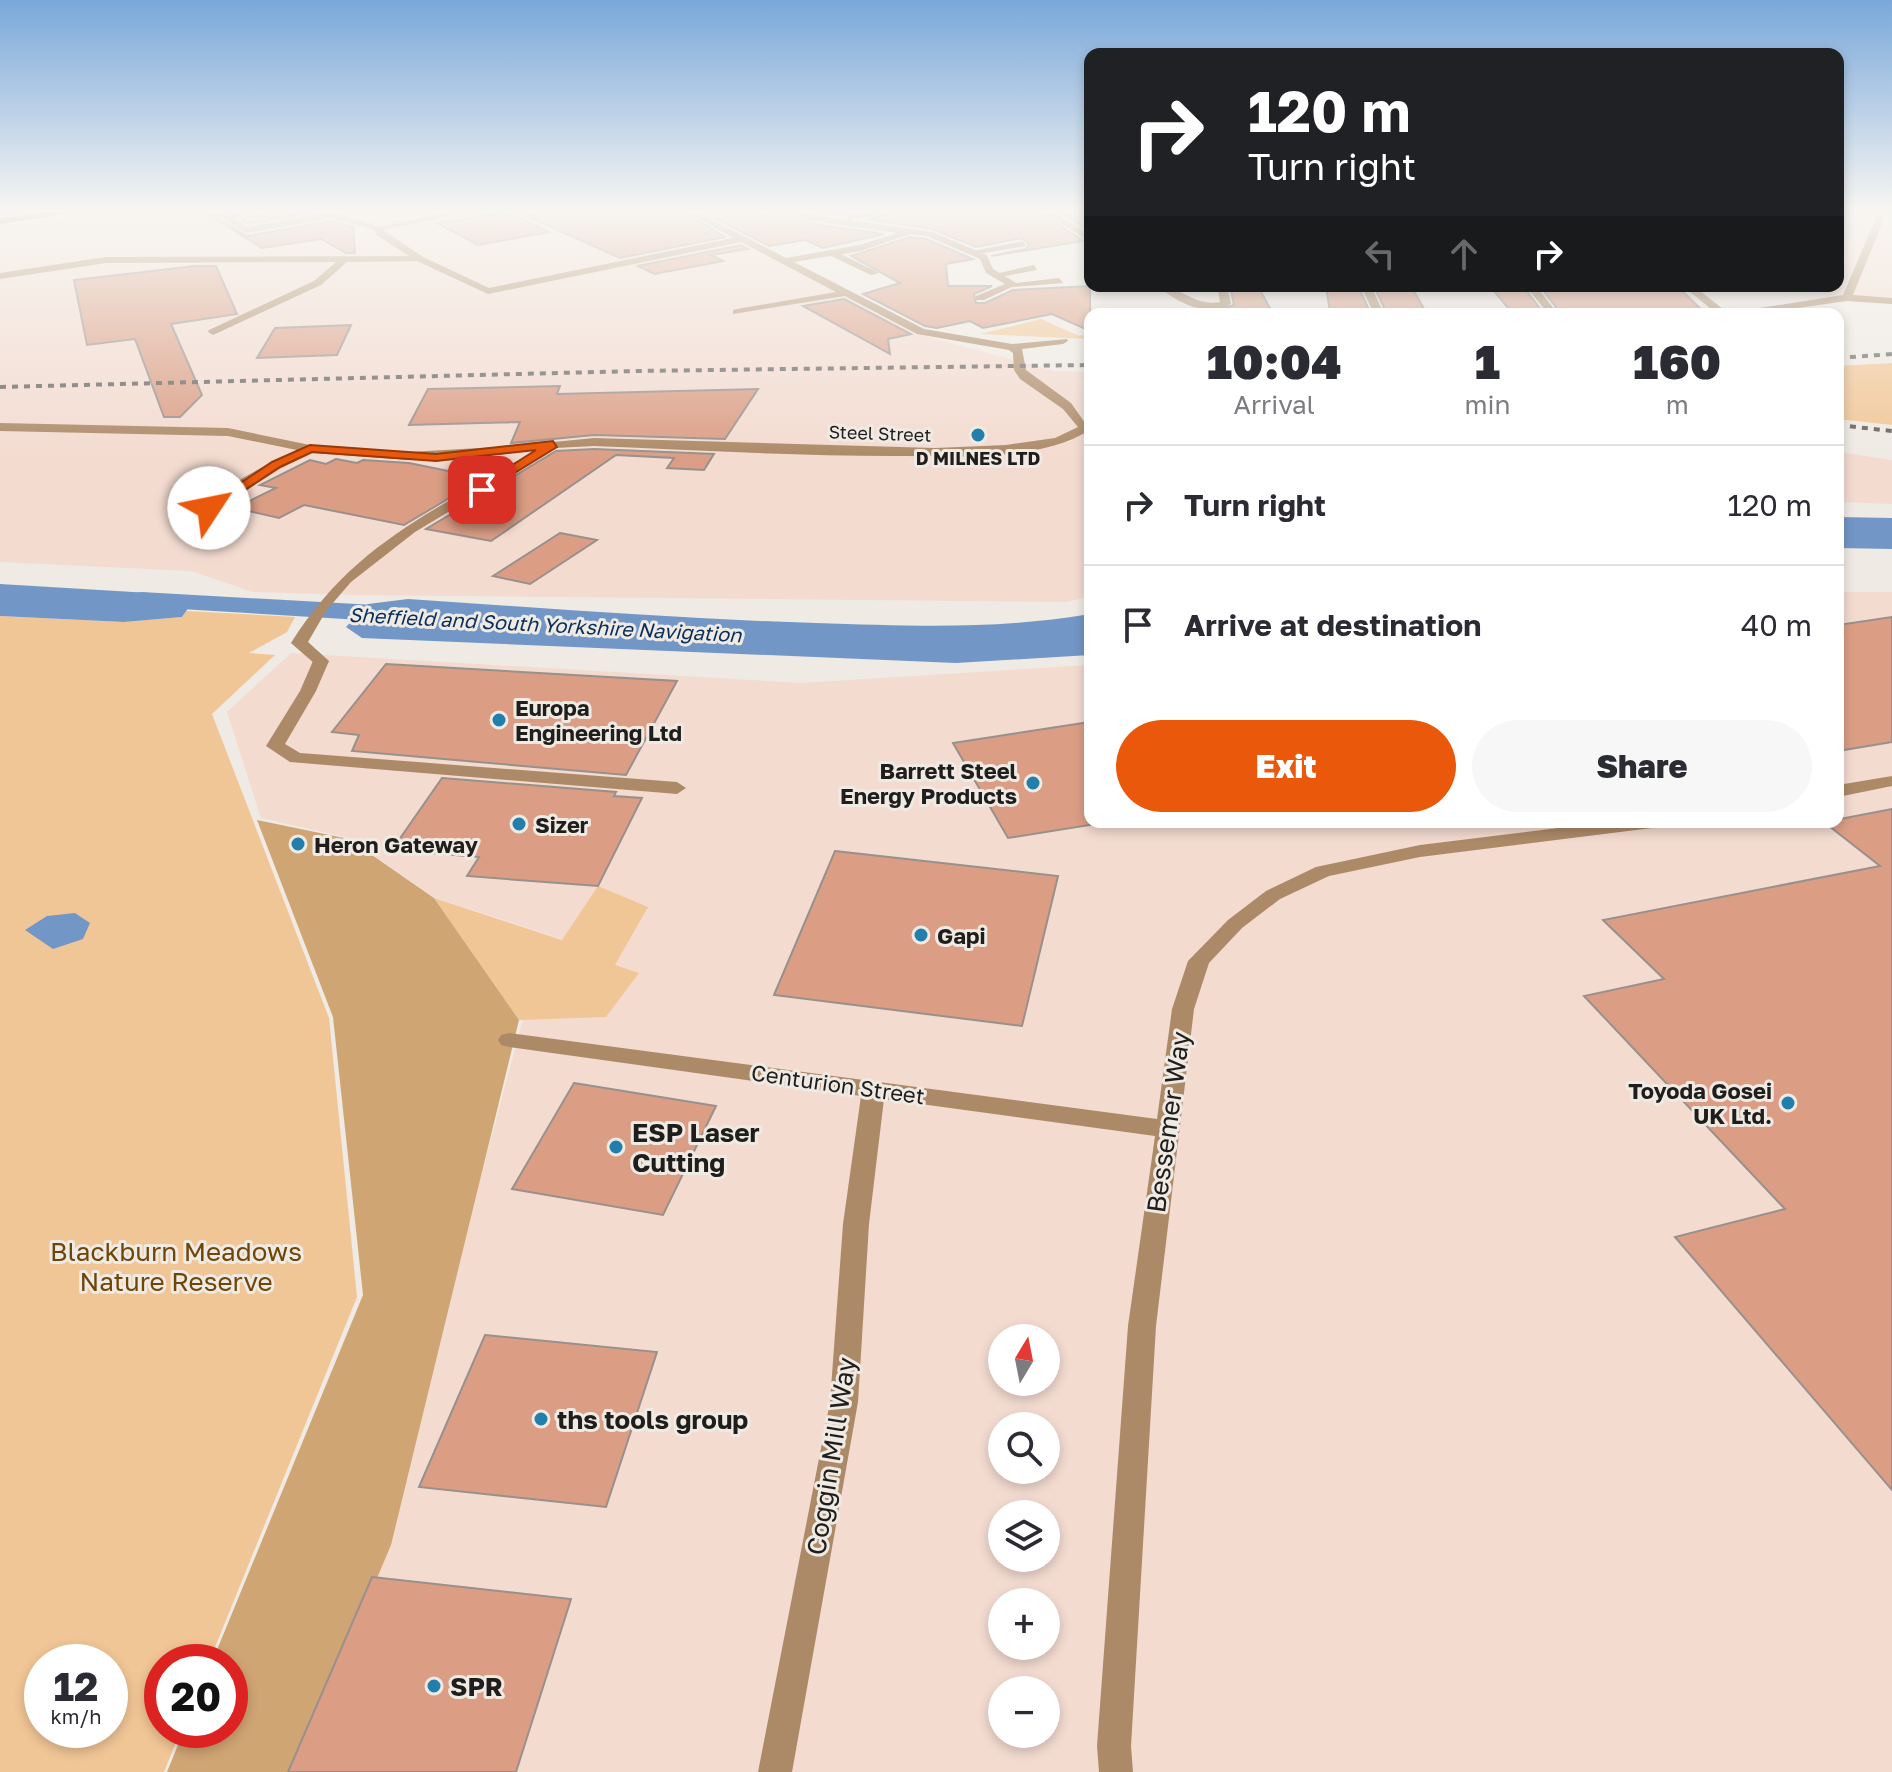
<!DOCTYPE html>
<html lang="en">
<head>
<meta charset="utf-8">
<style>
  :root { --surface:#fff; --page:#f7f7f7; --text:#2b2b33; --muted:#7c7c81; --line:#e1e1e2; --accent:#ea580c }
  body { margin:0; font-family:"Golos Text",sans-serif; background:var(--page); color:var(--text); height:100vh; display:flex; flex-direction:column; font-size:30px; white-space:nowrap }
  * { box-sizing:border-box; margin:0 }
  p { font-size:26px; color:var(--muted) }
  .icon { flex:none; width:44px; height:44px; fill:none; stroke:currentColor; stroke-width:2; stroke-linecap:round; stroke-linejoin:round }
  .map { position:relative; flex:1; overflow:hidden }
  .panel { position:absolute; left:1084px; top:308px; width:760px; height:520px; display:flex; flex-direction:column; background:var(--surface); border-radius:16px; box-shadow:0 4px 12px #0003 }
  .panel>* { flex:none }
  .banner { position:absolute; left:1084px; top:48px; width:760px; height:244px; border-radius:16px; box-shadow:0 4px 12px #0003; background:#202124; color:#fff; overflow:hidden }
  .needle { width:52px; rotate:10deg }
  .buttons { position:absolute; left:988px; top:1324px; display:grid; gap:16px }
  .buttons a { display:grid; place-items:center; width:72px; height:72px; border-radius:50%; background:var(--surface); box-shadow:0 4px 12px #0003; font-size:40px }
  .speed { position:absolute; left:24px; top:1644px; display:flex; gap:16px; font-size:40px; font-weight:700; text-align:center }
  .speed>* { display:grid; place-content:center; width:104px; height:104px; border-radius:50%; background:var(--surface); box-shadow:0 4px 12px #0003; line-height:1 }
  .speed small { font-size:20px; font-weight:400 }
  .speed .limit { border:12px solid #d22; background:#fff; color:#111 }
  .pin { position:absolute; display:grid; place-items:center; width:68px; height:68px; color:#fff; margin:-34px; border-radius:16px; box-shadow:0 4px 12px #0006 }
  .me { position:absolute; width:88px; margin:-44px; rotate:56deg; stroke-linejoin:round; filter:drop-shadow(0 0 6px #0008) }
  .turn { display:flex; align-items:center; gap:28px; height:168px; padding:0 32px; font-size:36px }
  .turn .icon { width:104px; height:104px; stroke-width:2.5 }
  .turn b { display:block; font-size:56px; line-height:68px }
  .lanes { display:flex; align-items:center; height:76px; padding:0 32px; background:#0003; justify-content:center; gap:40px; direction:ltr }
  .lanes .off { opacity:.35 }
  .eta { display:flex; justify-content:space-evenly; align-items:center; height:136px; text-align:center }
  .eta b { font-size:48px; font-weight:800; line-height:56px }
  .primary-button { display:flex; gap:16px; margin-top:auto; padding:16px 32px }
  .primary-button a { flex:1; height:92px; border-radius:48px; background:var(--accent); color:#fff; font-size:32px; font-weight:800; line-height:92px; text-align:center }
  .primary-button a+a { background:var(--page); color:var(--text) }
  ul { padding:0; list-style:none }
  li { display:flex; align-items:center; gap:24px; height:120px; padding:0 32px; border-top:2px solid var(--line) }
  li div { flex:1 }
  li b { display:block; font-size:30px }
  li em { font-style:normal }
  .map>svg:first-child { display:block }
  .industrial { fill:#f3dbd0; fill-rule:evenodd }
  .green { fill:#f1c696; fill-rule:evenodd }
  .forest { fill:#d0a574 }
  .water { fill:#7297c6 }
  .lines { fill:none; stroke-linecap:round; stroke-linejoin:round }
  .canal { fill:#7297c6; fill-rule:evenodd }
  .building { fill:#db9e85; stroke:#98908c; stroke-width:2 }
  .service { fill:#ac8a67; fill-rule:evenodd }
  .minor { fill:#ac8a67; fill-rule:evenodd }
  .primary { fill:#634118; fill-rule:evenodd }
  .rail { stroke:#64615e; stroke-width:4; stroke-dasharray:6 6; stroke-linecap:butt }
  .route { fill:#ea580c; stroke:#983908; stroke-width:2 }
  .poi-dot { fill:#227eab; stroke:#efeae3; stroke-width:3 }
  .labels { text-anchor:middle; dominant-baseline:central; stroke-width:6; stroke-linejoin:round; paint-order:stroke }
  .far-street-label { font-size:18px; fill:#201e1c; stroke:#efeae3 }
  .far-poi-label { font-size:18px; font-weight:bold; fill:#201e1c; stroke:#efeae3 }
  .far-water-label { font-size:20px; font-style:italic; fill:#082f5b; stroke:#efeae3 }
  .poi-label { font-size:22px; font-weight:bold; fill:#201e1c; stroke:#efeae3; text-anchor:start }
  .street-label { font-size:22px; fill:#201e1c; stroke:#efeae3 }
  .near-street-label { font-size:26px; fill:#201e1c; stroke:#efeae3 }
  .near-poi-label { font-size:26px; font-weight:bold; fill:#201e1c; stroke:#efeae3; text-anchor:start }
  .near-park-label { font-size:26px; fill:#6e4608; stroke:#efeae3 }
</style>
</head>
<body>
<div class="map">
<svg width="1892" height="1772" viewBox="0 0 1892 1772">
  <rect width="100%" height="100%" fill="#efeae3"/>
  <!-- industrial -->
  <g class="industrial">
    <path d="M121,211H681L922,335L1054,371L1090,372V596L1067,602L357,595L253,592L191,571L0,562V225Z"/>
    <path d="M1859,211H1892V303L1856,301L1820,294L1823,286H1838V248Z"/>
    <path d="M1838,452L1892,460V504L1838,502Z"/>
    <path d="M1838,592H1892V1772H285L384,1537L522,1023L562,939L435,898L349,838L261,818L227,712L291,653L801,683L1090,665V822H1838ZM1002,1338H1046V1382H1002ZM1002,1426H1046V1470H1002ZM1002,1514H1046V1558H1002ZM1002,1602H1046V1646H1002ZM1002,1690H1046V1734H1002Z"/>
  </g>
  <!-- green -->
  <g class="green">
    <path d="M1041,319L1079,336L1090,334V339L980,334Z"/>
    <path d="M1892,363V425L1838,419V366Z"/>
    <path d="M186,611L295,617L287,632L249,653L275,655L212,714L329,1018L357,1297L209,1662H162V1730H181L164,1772H0V616L124,622L182,617ZM42,1662H110V1730H42Z"/>
    <path d="M598,886L648,907L615,965L639,973L606,1017L519,1020L434,898L562,940Z"/>
  </g>
  <!-- forest -->
  <path class="forest" d="M257,820L349,839L434,898L519,1020L391,1545L295,1772H167L184,1730H230V1662H212L363,1295L333,1017Z"/>
  <!-- water -->
  <g class="water">
    <path d="M1838,517L1892,518V549L1838,548Z"/>
    <path d="M0,584L183,595L191,604L182,617L124,622L0,616Z"/>
    <path d="M408,599C544,608 680,619 816,623C912,626 995,630 1090,614V655L956,663L362,638L346,627L368,604Z"/>
    <path d="M75,913L90,923L83,939L53,949L25,930L47,916Z"/>
  </g>
  <g class="lines">
    <!-- canal -->
    <path class="canal" d="M141,592L410,607L420,609L424,615L420,621L410,623L131,606L127,600L131,594Z"/>
  </g>
  <!-- building -->
  <g class="building">
    <path d="M203,211H234L218,218L247,236L332,221L353,227L355,253H346L321,239L262,248Z"/>
    <path d="M269,211H321L249,224L241,219Z"/>
    <path d="M516,211H682L725,237L620,258Z"/>
    <path d="M701,211H785L813,224L884,234L823,248L805,240L769,246Z"/>
    <path d="M896,211H1039L1083,241L991,256L1026,249L1029,244L1022,238L976,247L932,229L867,219Z"/>
    <path d="M1057,211H1090V231Z"/>
    <path d="M507,212L549,232L478,245L437,223Z"/>
    <path d="M910,237L926,239L973,259L946,264L948,286H992L974,294L976,303H985L1013,290L1090,286V331L1052,314L983,328L970,321L937,328L925,326L863,294L900,283L851,256Z"/>
    <path d="M741,245L748,249L711,255L723,261L654,274L638,266Z"/>
    <path d="M195,266H216L237,314L171,324L202,395L180,417H164L135,339L87,345L74,280Z"/>
    <path d="M1230,286H1258L1273,314H1202L1234,305Z"/>
    <path d="M1326,286H1358L1371,314L1330,312Z"/>
    <path d="M1374,286H1411L1427,314H1387Z"/>
    <path d="M1490,286H1523L1544,314H1513Z"/>
    <path d="M1540,286H1677L1706,314H1561Z"/>
    <path d="M844,299L911,334L888,339L890,354L803,306Z"/>
    <path d="M351,325L337,355L257,358L275,328Z"/>
    <path d="M560,386L557,394L758,389L725,439L594,435L511,443L520,422L409,425L428,389Z"/>
    <path d="M594,449L714,454L704,470L667,468L674,458L616,455L491,541L426,529L556,451Z"/>
    <path d="M336,459L357,463L363,460L409,463L483,478L404,525L304,505L279,518L235,508L276,488L260,485L310,460L326,464Z"/>
    <path d="M560,533L597,540L530,584L493,576Z"/>
    <path d="M1892,617V742L1838,751V625Z"/>
    <path d="M386,664L677,681L626,775L352,751L359,735L332,732Z"/>
    <path d="M1090,722V825L1008,838L953,743Z"/>
    <path d="M442,778L616,792L614,796L642,798L598,886L467,876L479,857L392,850Z"/>
    <path d="M1892,809V1490L1675,1237L1785,1209L1584,996L1664,979L1603,920L1880,866L1824,822Z"/>
    <path d="M835,851L1058,876L1022,1026L774,995Z"/>
    <path d="M574,1083L716,1106L663,1215L512,1189Z"/>
    <path d="M485,1335L657,1352L606,1507L419,1487Z"/>
    <path d="M372,1577L571,1599L516,1772H288Z"/>
  </g>
  <g class="lines">
    <!-- service -->
    <g class="service">
      <path d="M246,211H266L233,218L248,227L332,212L383,228L378,231L332,218L246,233L221,217Z"/>
      <path d="M1023,241L1026,246L973,255L968,252Z"/>
      <path d="M829,251H835L879,273L871,275L829,255Z"/>
      <path d="M420,256L423,261L347,262L321,285L213,335L208,332L209,330L314,281L336,262L106,263L0,279V273L106,257Z"/>
      <path d="M1034,265L1037,270L995,278L990,275Z"/>
      <path d="M1059,278L1063,283L1013,287L1008,284Z"/>
      <path d="M0,423L228,428L310,445L409,452L497,447L503,451L497,455L409,460L312,453L281,468L215,510L212,517L232,524L225,528L199,523L197,520C209,491 269,464 297,450L228,436L0,431Z"/>
      <path d="M321,656L329,661L316,691L285,744L300,753L677,782L686,788L677,794L290,762L266,746L300,691L313,661Z"/>
    </g>
    <!-- minor -->
    <g class="minor">
      <path d="M456,211H474L383,230L423,257L489,288L733,238L685,211H695L786,258L859,245L898,233L813,221L788,211L846,220L849,215L893,211L850,220L932,232L987,255L993,269L1018,284L984,300H976V296L1005,284L986,273L980,259L927,236L910,234L861,251L794,262L924,329L1012,344L1067,339L1068,341L1063,344L1022,349L1026,370L1071,403L1090,430C1036,463 955,456 893,456C793,456 694,450 594,446L555,448L415,532L351,582L326,611L308,642L329,661L327,664H315L291,643C355,541 437,511 535,450L497,455L492,454V448L594,438L935,448L1006,445L1055,438L1078,427L1063,409L1020,379L1014,370L1013,353L1009,350L917,334L845,296L733,314V310L737,309L836,292L741,242L488,294L417,261L378,236L373,228Z"/>
      <path d="M1042,211H1052L1090,235V242Z"/>
      <path d="M1879,211H1887L1853,295L1892,298V304L1847,301L1755,314H1717L1683,286H1694L1728,313L1843,295Z"/>
      <path d="M1158,286C1181,286 1195,307 1220,302L1217,286H1227L1231,304C1207,318 1177,303 1158,286Z"/>
      <path d="M1361,286H1371L1384,314H1374Z"/>
      <path d="M1526,286H1536L1558,314H1548Z"/>
      <path d="M1892,776V786L1838,797V785Z"/>
      <path d="M1606,822H1661L1652,828L1420,857L1329,876L1280,899L1242,928L1209,963L1194,1009L1156,1326L1131,1746L1133,1772H1099L1097,1746L1128,1326L1155,1136L884,1099L869,1224L858,1402L792,1772H758L830,1402L843,1224L861,1096L509,1047L501,1045L498,1040L501,1035L509,1033L1157,1119L1172,1009L1188,961L1228,920L1266,891L1316,867L1420,845Z"/>
    </g>
    <!-- primary -->
    <path class="primary" d="M61,211H86L0,224V218Z"/>
    <!-- rail -->
    <g class="rail">
      <path d="M1838,358L1892,354"/>
      <path d="M0,387L637,371L1090,365"/>
      <path d="M1838,425L1892,431"/>
    </g>
  </g>
  <!-- sky -->
  <linearGradient id="sky" x2="0" y2="1"><stop stop-color="#79a8da"/><stop offset="0.46" stop-color="#f8f6f2"/><stop offset="1" stop-color="#f8f6f2" stop-opacity="0"/></linearGradient>
  <rect width="1892" height="459" fill="url(#sky)"/>
  <!-- route -->
  <path class="route" d="M553,441L557,447L482,493L476,490L478,487L536,450L436,461L312,452L280,467L213,511L203,508L272,462L310,445L436,454Z"/>
  <!-- markers -->
  <g class="poi-dot">
    <circle cx="978" cy="435" r="8"/>
    <circle cx="499" cy="720" r="8"/>
    <circle cx="1033" cy="783" r="8"/>
    <circle cx="519" cy="824" r="8"/>
    <circle cx="298" cy="844" r="8"/>
    <circle cx="921" cy="935" r="8"/>
    <circle cx="1788" cy="1103" r="8"/>
    <circle cx="616" cy="1147" r="8"/>
    <circle cx="541" cy="1419" r="8"/>
    <circle cx="434" cy="1686" r="8"/>
  </g>
  <g class="labels">
    <!-- far-street labels -->
    <g class="far-street-label">
      <text transform="translate(880 433) rotate(2)">Steel Street</text>
    </g>
    <!-- far-poi labels -->
    <g class="far-poi-label">
      <text x="978" y="458">D MILNES LTD</text>
    </g>
    <!-- far-water labels -->
    <g class="far-water-label">
      <text transform="translate(545 624) rotate(3)">Sheffield and South Yorkshire Navigation</text>
    </g>
    <!-- poi labels -->
    <g class="poi-label">
      <text x="515" y="707">Europa<tspan x="515" dy="25">Engineering Ltd</tspan></text>
      <text x="1017" y="770" text-anchor="end">Barrett Steel<tspan x="1017" dy="25">Energy Products</tspan></text>
      <text x="535" y="824">Sizer</text>
      <text x="314" y="844">Heron Gateway</text>
      <text x="937" y="935">Gapi</text>
      <text x="1772" y="1090" text-anchor="end">Toyoda Gosei<tspan x="1772" dy="25">UK Ltd.</tspan></text>
    </g>
    <!-- street labels -->
    <g class="street-label">
      <text transform="translate(838 1084) rotate(8)">Centurion Street</text>
    </g>
    <!-- near-street labels -->
    <g class="near-street-label">
      <text transform="translate(1168 1122) rotate(-82)">Bessemer Way</text>
      <text transform="translate(831 1456) rotate(-81)">Coggin Mill Way</text>
    </g>
    <!-- near-poi labels -->
    <g class="near-poi-label">
      <text x="632" y="1132">ESP Laser<tspan x="632" dy="30">Cutting</tspan></text>
      <text x="557" y="1419">ths tools group</text>
      <text x="450" y="1686">SPR</text>
    </g>
    <!-- near-park labels -->
    <g class="near-park-label">
      <text x="176" y="1251">Blackburn Meadows<tspan x="176" dy="30">Nature Reserve</tspan></text>
    </g>
  </g>
</svg>
<div class="buttons">
<a><svg class="needle" viewBox="-14 -14 28 28"><path d="M0-13l5 13h-10z" fill="#e53935"/><path d="M0 13l5-13h-10z" fill="#7c7c81"/></svg></a>
<a><svg class="icon" aria-label="search" viewBox="0 0 24 24"><circle cx="10" cy="10" r="6"/><path d="M15 15l6 6"/></svg></a>
<a><svg class="icon" aria-label="layers" viewBox="0 0 24 24"><path d="M12 4l9 5-9 5-9-5zM3 14l9 5 9-5"/></svg></a>
<a>+</a>
<a>−</a>
</div>
<div class="speed"><div>12<small>km/h</small></div><div class="limit">20</div></div>
<div class="pin" style="left:482px;top:490px;background:#d93025"><svg class="icon" aria-label="arrive" viewBox="0 0 24 24"><path d="M6 21V4h12l-3 4 3 4H6"/></svg></div>
<svg class="me" style="left:209px;top:508px" viewBox="-20 -20 40 40"><circle r="19" fill="#fff"/><path d="M0-13L10 11 0 6-10 11z" fill="#ea580c"/></svg>
<div class="banner">
<div class="turn"><svg class="icon" aria-label="right" viewBox="0 0 24 24"><path d="M7 20v-9h11M14 6l5 5-5 5"/></svg><div><b>120 m</b>Turn right</div></div>
<div class="lanes"><svg class="icon off" aria-label="left" viewBox="0 0 24 24"><path d="M17 20v-9H6M10 6l-5 5 5 5"/></svg><svg class="icon off" aria-label="ahead" viewBox="0 0 24 24"><path d="M12 20V5M6 11l6-6 6 6"/></svg><svg class="icon" aria-label="right" viewBox="0 0 24 24"><path d="M7 20v-9h11M14 6l5 5-5 5"/></svg></div>
</div>
<section class="panel">
<div class="eta">
<div><b>10:04</b><p>Arrival</p></div>
<div><b>1</b><p>min</p></div>
<div><b>160</b><p>m</p></div>
</div>
<ul>
<li><svg class="icon" aria-label="right" viewBox="0 0 24 24"><path d="M7 20v-9h11M14 6l5 5-5 5"/></svg><div><b>Turn right</b></div><em>120 m</em></li>
<li><svg class="icon" aria-label="arrive" viewBox="0 0 24 24"><path d="M6 21V4h12l-3 4 3 4H6"/></svg><div><b>Arrive at destination</b></div><em>40 m</em></li>
</ul>
<div class="primary-button"><a>Exit</a><a>Share</a></div>
</section>
</div>
</body>
</html>
